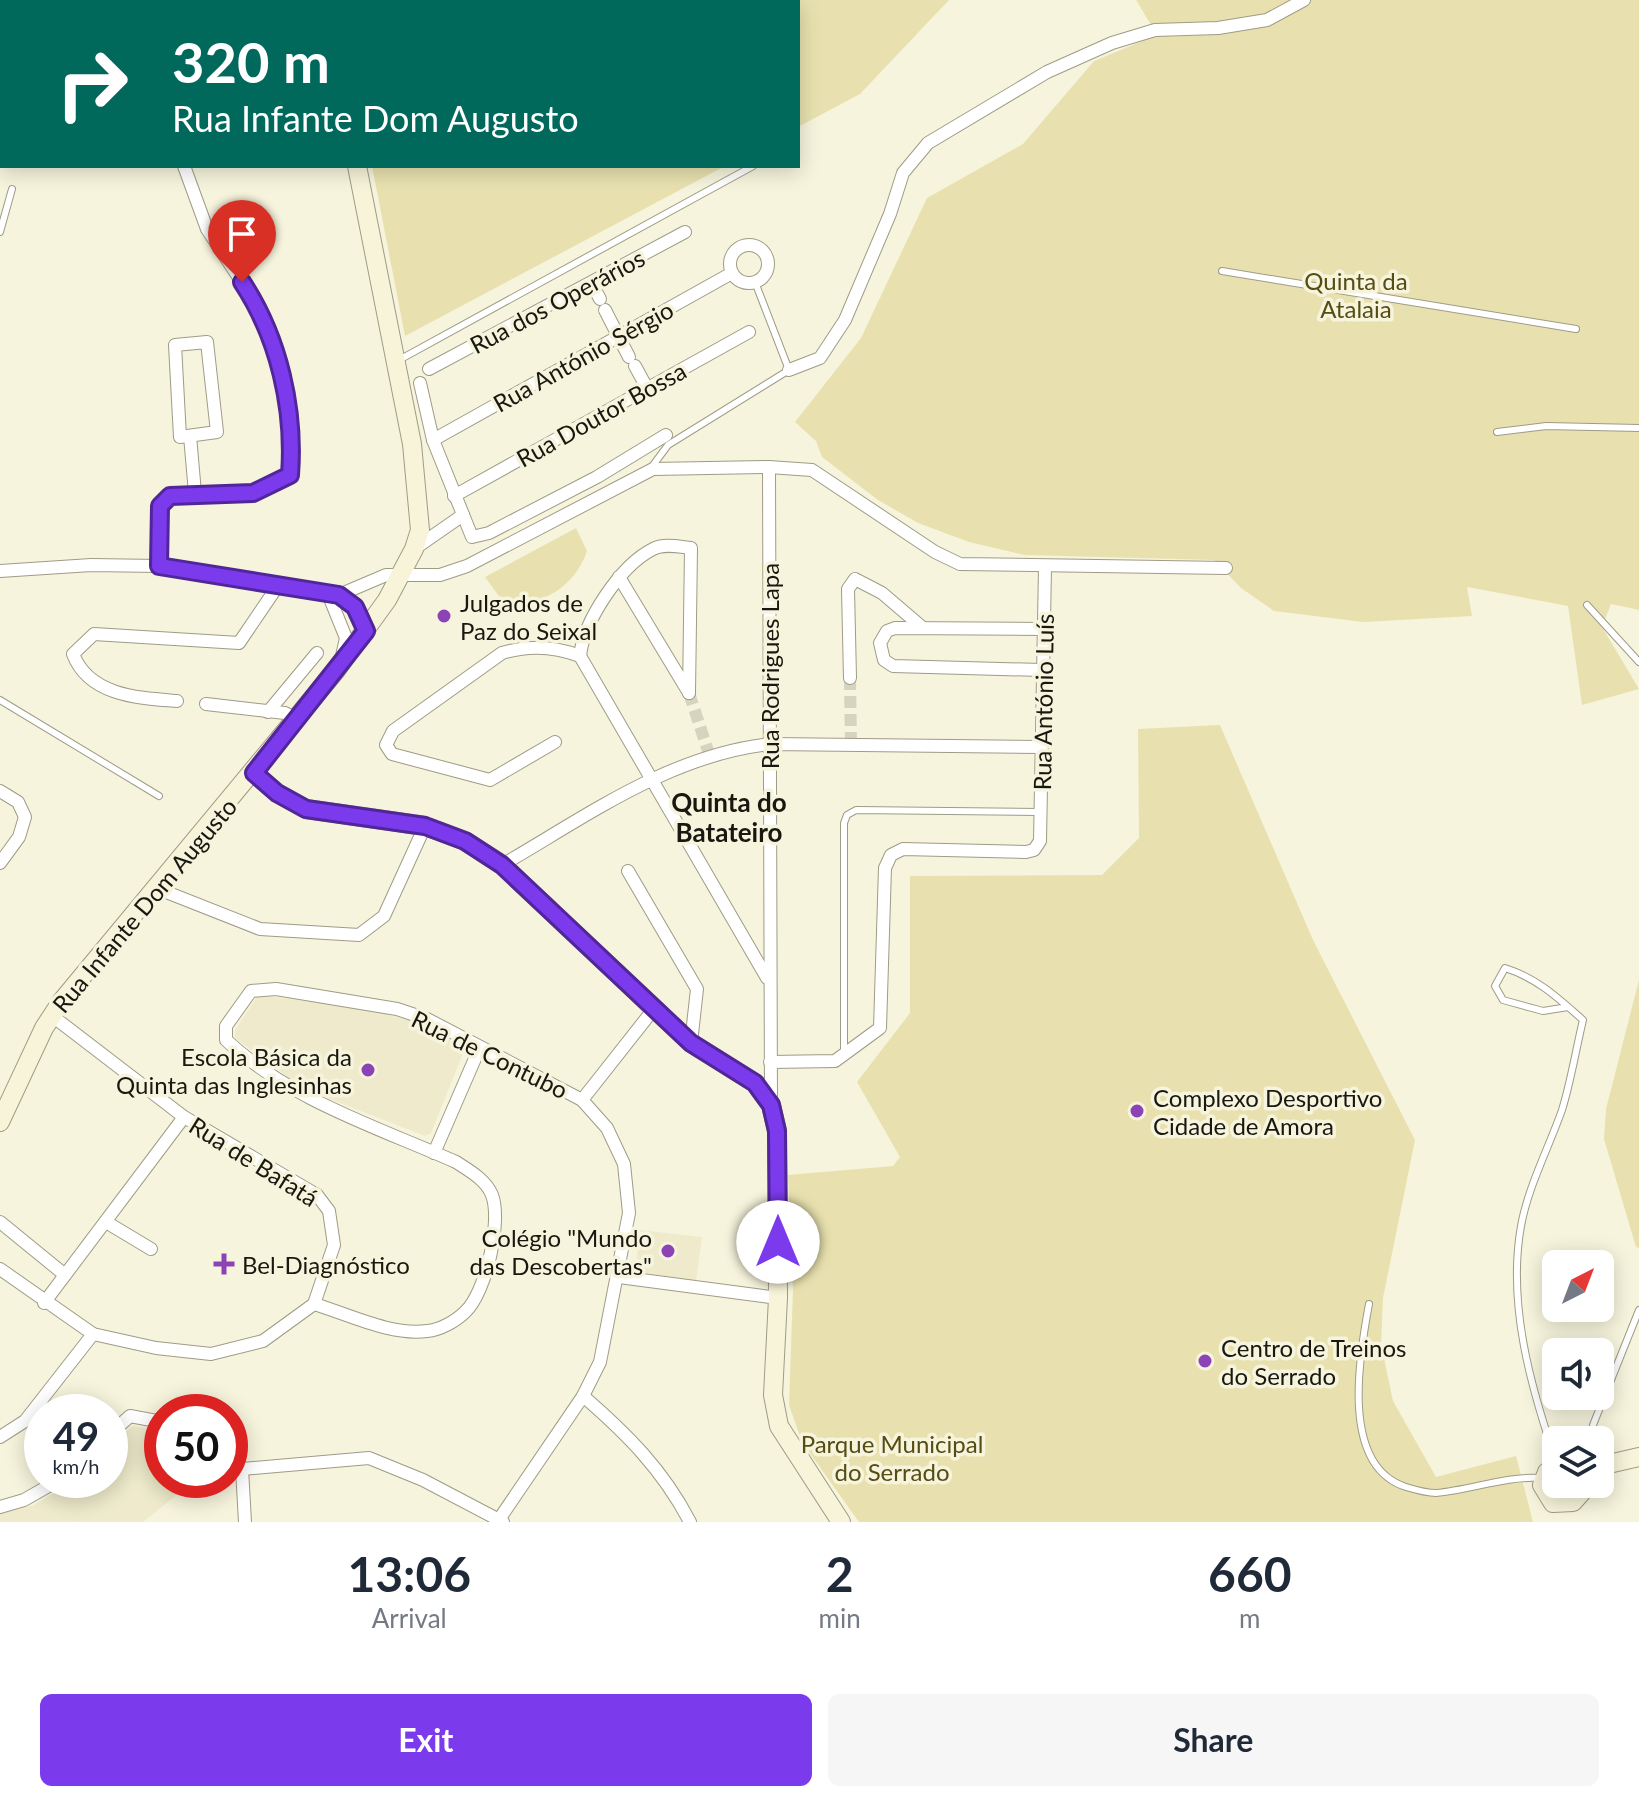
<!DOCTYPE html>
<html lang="en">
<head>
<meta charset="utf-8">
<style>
  :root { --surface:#fff; --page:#f6f6f7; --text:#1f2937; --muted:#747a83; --accent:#7c3aed }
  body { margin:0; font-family:Lato,sans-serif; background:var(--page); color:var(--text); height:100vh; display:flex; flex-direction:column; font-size:30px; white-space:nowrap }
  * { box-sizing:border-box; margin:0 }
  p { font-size:26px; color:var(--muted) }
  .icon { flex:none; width:44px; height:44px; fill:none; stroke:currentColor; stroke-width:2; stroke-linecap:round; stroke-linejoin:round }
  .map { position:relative; height:1522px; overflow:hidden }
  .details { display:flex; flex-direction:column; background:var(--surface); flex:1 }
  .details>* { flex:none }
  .hud { position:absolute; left:0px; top:0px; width:800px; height:168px; box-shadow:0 4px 20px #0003; background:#00695c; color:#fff; overflow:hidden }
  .needle { width:52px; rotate:42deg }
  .fabs { position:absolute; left:1542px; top:1250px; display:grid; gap:16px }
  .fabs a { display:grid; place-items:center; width:72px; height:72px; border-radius:12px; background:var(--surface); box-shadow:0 4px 20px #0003; font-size:40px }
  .speed { position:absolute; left:24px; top:1394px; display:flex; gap:16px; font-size:40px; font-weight:700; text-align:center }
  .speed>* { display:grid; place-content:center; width:104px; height:104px; border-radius:50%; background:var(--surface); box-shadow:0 4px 20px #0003; line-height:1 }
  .speed small { font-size:20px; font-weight:400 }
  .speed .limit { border:12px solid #d22; background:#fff; color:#111 }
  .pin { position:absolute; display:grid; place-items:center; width:68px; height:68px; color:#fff; margin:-82px -34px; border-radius:50% 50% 50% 0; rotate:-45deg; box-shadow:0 0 8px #0007 }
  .pin .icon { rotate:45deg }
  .me { position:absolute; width:88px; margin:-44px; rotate:0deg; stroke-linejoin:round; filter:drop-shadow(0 0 6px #0008) }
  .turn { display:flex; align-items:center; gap:28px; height:168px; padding:0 40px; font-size:36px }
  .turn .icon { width:104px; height:104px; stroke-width:2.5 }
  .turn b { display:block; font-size:56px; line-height:68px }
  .eta { display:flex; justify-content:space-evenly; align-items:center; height:136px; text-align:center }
  .eta b { font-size:48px; font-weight:700; line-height:56px }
  .button { display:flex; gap:16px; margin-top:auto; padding:16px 40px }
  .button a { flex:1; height:92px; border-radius:12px; background:var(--accent); color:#fff; font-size:32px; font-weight:700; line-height:92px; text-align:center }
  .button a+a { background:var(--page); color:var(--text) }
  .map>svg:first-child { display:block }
  .built { fill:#eeeacb }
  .green { fill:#e8e1af }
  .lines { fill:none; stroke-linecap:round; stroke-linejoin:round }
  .street-tunnel { stroke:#d6d3be; stroke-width:12; stroke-dasharray:12 6; stroke-linecap:butt }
  .lane-casing { stroke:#9e9c86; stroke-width:8 }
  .street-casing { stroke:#9e9c86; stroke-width:14 }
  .secondary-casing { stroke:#9e9c86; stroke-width:20 }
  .lane { stroke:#fff; stroke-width:6 }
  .street { stroke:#fff; stroke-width:12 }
  .secondary { stroke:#f8f4da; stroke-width:18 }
  .route-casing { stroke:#51269a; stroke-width:20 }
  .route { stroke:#7c3aed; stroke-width:14 }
  .poi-dot { fill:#8c43b6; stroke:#f7f4dd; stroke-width:3 }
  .labels { text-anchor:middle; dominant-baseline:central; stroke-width:7; stroke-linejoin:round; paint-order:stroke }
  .park-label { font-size:24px; fill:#564d13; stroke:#f7f4dd }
  .street-label { font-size:24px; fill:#191810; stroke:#f7f4dd }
  .poi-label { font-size:24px; fill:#191810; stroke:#f7f4dd; text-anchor:start }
  .neighbourhood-label { font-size:26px; font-weight:bold; fill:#191810; stroke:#f7f4dd }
</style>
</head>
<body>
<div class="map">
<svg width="1639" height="1522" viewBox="0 0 1639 1522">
  <rect width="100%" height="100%" fill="#f7f4dd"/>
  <!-- built -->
  <g class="built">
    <path d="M265,996L356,1007L421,1023L463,1045L464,1051L431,1133L425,1136L304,1089L235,1038V1030L257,997Z"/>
    <path d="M639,1230L702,1237L696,1282L636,1271Z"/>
    <path d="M133,1426L162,1430V1480H195L143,1522H0V1514L34,1505L77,1480H110V1446Z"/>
  </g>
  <!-- green -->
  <g class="green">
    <path d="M339,0H949L860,94L798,127V2Z"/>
    <path d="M1136,0H1639V610L1611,604L1602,627L1639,689L1582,705L1568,606L1467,587L1472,616L1363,622L1274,611L1241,588L1214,560L1025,555L969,542L918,523L878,500L822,457L816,441L795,422L861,338L927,198L1023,144L1094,61L1157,35Z"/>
    <path d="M372,166H725L405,336Z"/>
    <path d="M576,528L587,551C575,587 538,611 501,599L485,577Z"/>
    <path d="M1220,725L1313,940L1415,1140L1383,1298L1381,1344L1393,1401L1436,1477L1516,1456L1533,1522H859L802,1442L789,1405L793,1290L788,1175L893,1166L900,1157L857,1082L910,1013V876L1102,875L1139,838L1138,729Z"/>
    <path d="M1639,980V1248L1636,1247L1604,1139L1606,1109Z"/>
  </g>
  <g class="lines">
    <!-- street-tunnel -->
    <g class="street-tunnel">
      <path d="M850,678L851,745"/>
      <path d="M689,693L710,757"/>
    </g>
    <!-- lane casing -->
    <g class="lane-casing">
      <g id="lane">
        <path d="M0,232L12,189"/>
        <path d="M1222,271L1576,329"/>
        <path d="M399,360L753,166"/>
        <path d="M1497,432L1546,426L1639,428"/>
        <path d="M651,468L668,445L789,370L755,282"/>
        <path d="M1587,605L1639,662"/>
        <path d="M0,700L159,796"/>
        <path d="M844,1054V823L847,815L856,810L1042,812"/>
        <path d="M1369,1304C1359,1357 1340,1466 1406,1487C1416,1490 1426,1493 1436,1493C1471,1490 1505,1476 1540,1478"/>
        <path d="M1591,1440L1593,1425L1639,1310"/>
        <path d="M1556,1461C1531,1388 1507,1304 1521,1226C1528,1187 1549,1147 1562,1110C1571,1081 1576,1049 1583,1020C1558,998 1537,978 1505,968L1495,986L1503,1000L1543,1011L1568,1007"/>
      </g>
    </g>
    <!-- street casing -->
    <g class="street-casing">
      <g id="street">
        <path d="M70,0L71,2"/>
        <path d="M145,0V2"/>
        <circle cx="749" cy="264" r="19"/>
        <path d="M592,284L600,299"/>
        <path d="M605,310L629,357"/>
        <path d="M207,342L217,432L180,437L175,345Z"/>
        <path d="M635,366L647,388"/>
        <path d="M429,369L685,232"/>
        <path d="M789,370L820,358L845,320L890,214L903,173L928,143L1047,72L1112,43L1155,30L1218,28L1267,20L1304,0"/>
        <path d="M420,383L433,440L472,537L489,533L597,477L666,435"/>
        <path d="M190,436L195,493"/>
        <path d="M433,440L732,273"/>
        <path d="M769,467L771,1105"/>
        <path d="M454,496L749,332"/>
        <path d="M414,549L463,515"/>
        <path d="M159,566L160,506L170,496L253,493L290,475L293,441L275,346L259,308L207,229L184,166"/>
        <path d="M0,571L91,565L159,566L236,576L347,598L366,631"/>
        <path d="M619,577L689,693"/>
        <path d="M339,595L386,575H440L467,566L653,469L769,467L812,470L935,552L960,564L1226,568"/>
        <path d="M329,596L346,638L342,656"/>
        <path d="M580,656L767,978"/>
        <path d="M580,656C584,620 621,565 653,549C664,543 680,547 691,548L689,693"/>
        <path d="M1041,670L893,666L884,660L880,643L887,631L895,628L1043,629"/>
        <path d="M850,678L848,589L855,579L882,593L923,628"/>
        <path d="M177,701C139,698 89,696 73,654L94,634L239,643L279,584"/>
        <path d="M206,704L285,713L295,718"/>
        <path d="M268,712L317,653"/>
        <path d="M555,742L490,780L392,754L386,745L393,731L502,653C528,645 554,646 580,656"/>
        <path d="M0,791L18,802L25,817L19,837L0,863"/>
        <path d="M502,865C587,816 670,755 770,744L1041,747"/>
        <path d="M628,871L697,989L691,1043"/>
        <path d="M156,888L260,929L359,935L384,916L425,826"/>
        <path d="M770,1062L835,1061L880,1028L885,868L891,855L903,849L1026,852L1034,850L1040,841L1045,567"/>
        <path d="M582,1100L653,1010"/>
        <path d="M434,1153L480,1047"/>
        <path d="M0,1222L65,1275"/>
        <path d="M106,1222L151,1249"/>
        <path d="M0,1269L93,1334L156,1348L211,1354L263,1341L314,1304L334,1245L329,1211L317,1195L184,1117L51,1015"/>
        <path d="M619,1277L778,1298"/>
        <path d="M44,1303L184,1117"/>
        <path d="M314,1304C348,1314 391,1336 427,1331C440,1330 456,1321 465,1312C486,1293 502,1221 492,1195C486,1180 470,1171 456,1162C377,1127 290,1100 226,1040V1026L251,991L276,989L397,1009L427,1019L582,1100L607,1128L624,1164L629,1213L600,1362L583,1396L500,1518"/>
        <path d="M583,1396C627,1434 663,1470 690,1522"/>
        <path d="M110,1434L130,1416L162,1422"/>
        <path d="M0,1437L25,1421L93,1334"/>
        <path d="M230,1456L242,1469"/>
        <path d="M242,1469L369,1458L423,1480L503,1522"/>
        <path d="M242,1469L245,1522"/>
        <path d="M0,1507L24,1500L59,1480"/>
      </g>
    </g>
    <!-- secondary casing -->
    <g class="secondary-casing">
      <g id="secondary">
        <path d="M325,0L326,2"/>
        <path d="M254,773L277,793L306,809L425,826L465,841L502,865L691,1043L755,1083L771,1105L777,1131L778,1298L773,1395L779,1426L841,1522"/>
        <path d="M0,1122L44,1028L61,1002L337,669L387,600L414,549L420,530L412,444L357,166"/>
        <path d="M1556,1466L1547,1472L1542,1485L1553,1503L1573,1502L1581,1493L1583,1484"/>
        <path d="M1600,1466L1639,1457"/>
      </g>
    </g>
    <!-- lane -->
    <use href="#lane" class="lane"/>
    <!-- street -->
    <use href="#street" class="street"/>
    <!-- secondary -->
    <use href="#secondary" class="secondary"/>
  </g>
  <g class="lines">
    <!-- route casing -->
    <g class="route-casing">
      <path id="route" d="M242,282C279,338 295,409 290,475L253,493L170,496L160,506L159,566L339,595L355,607L366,631L254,773L277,793L306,809L425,826L465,841L502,865L691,1043L755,1083L771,1105L777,1131L778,1242"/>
    </g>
    <!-- route -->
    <use href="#route" class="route"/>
  </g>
  <!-- markers -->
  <g class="poi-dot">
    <circle cx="444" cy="616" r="8"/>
    <circle cx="368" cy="1070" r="8"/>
    <circle cx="1137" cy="1111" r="8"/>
    <circle cx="668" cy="1251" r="8"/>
    <path d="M220 1252h8v8h8v8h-8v8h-8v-8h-8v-8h8z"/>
    <circle cx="1205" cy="1361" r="8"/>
  </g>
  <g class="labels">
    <!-- park labels -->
    <g class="park-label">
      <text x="1356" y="280">Quinta da<tspan x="1356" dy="28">Atalaia</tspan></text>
      <text x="892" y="1443">Parque Municipal<tspan x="892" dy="28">do Serrado</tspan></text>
    </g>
    <!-- street labels -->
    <g class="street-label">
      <text transform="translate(557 301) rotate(-28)">Rua dos Operários</text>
      <text transform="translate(583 356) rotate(-29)">Rua António Sérgio</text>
      <text transform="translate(601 414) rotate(-29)">Rua Doutor Bossa</text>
      <text transform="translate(769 666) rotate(-90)">Rua Rodrigues Lapa</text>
      <text transform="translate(1043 702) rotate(-89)">Rua António Luís</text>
      <text transform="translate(144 905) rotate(-50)">Rua Infante Dom Augusto</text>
      <text transform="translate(490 1054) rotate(26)">Rua de Contubo</text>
      <text transform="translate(254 1161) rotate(32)">Rua de Bafatá</text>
    </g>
    <!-- poi labels -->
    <g class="poi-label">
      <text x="460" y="602">Julgados de<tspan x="460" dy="28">Paz do Seixal</tspan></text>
      <text x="352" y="1056" text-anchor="end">Escola Básica da<tspan x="352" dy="28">Quinta das Inglesinhas</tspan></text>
      <text x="1153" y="1097">Complexo Desportivo<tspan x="1153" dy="28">Cidade de Amora</tspan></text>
      <text x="652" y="1237" text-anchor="end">Colégio "Mundo<tspan x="652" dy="28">das Descobertas"</tspan></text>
      <text x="242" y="1264">Bel-Diagnóstico</text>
      <text x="1221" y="1347">Centro de Treinos<tspan x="1221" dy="28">do Serrado</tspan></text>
    </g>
    <!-- neighbourhood labels -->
    <g class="neighbourhood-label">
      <text x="729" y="802">Quinta do<tspan x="729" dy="30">Batateiro</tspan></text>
    </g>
  </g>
</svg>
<div class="fabs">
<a><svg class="needle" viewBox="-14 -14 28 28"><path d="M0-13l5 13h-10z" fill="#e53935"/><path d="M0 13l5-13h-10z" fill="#747a83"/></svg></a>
<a><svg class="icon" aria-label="sound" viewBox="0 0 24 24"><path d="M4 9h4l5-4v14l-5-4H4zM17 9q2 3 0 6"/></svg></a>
<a><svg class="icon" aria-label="layers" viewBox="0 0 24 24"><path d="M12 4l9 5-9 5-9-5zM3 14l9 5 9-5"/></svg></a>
</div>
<div class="speed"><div>49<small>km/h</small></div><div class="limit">50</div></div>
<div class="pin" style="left:242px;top:282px;background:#d93025"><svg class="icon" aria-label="arrive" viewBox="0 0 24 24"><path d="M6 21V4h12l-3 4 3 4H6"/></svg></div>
<svg class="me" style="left:778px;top:1242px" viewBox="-20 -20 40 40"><circle r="19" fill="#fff"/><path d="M0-13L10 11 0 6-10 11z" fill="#7c3aed"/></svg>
<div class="hud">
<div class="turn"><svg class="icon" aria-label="right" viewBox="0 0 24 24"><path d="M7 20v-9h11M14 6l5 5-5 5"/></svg><div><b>320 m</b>Rua Infante Dom Augusto</div></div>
</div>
</div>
<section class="details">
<div class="eta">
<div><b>13:06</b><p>Arrival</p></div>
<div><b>2</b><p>min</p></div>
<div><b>660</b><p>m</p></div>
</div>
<div class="button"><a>Exit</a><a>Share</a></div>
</section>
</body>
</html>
